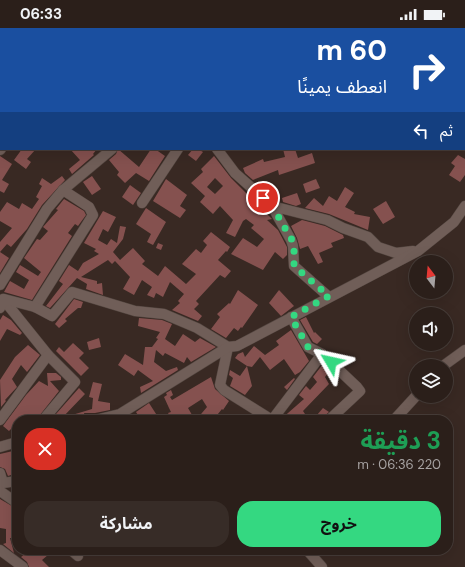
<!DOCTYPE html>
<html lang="ar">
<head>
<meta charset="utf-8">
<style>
  :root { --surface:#2b1f1a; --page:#372c27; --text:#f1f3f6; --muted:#a6a2a2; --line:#473d39; --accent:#34d881 }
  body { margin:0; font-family:"DM Sans","Noto Sans Arabic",sans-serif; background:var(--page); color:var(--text); direction:rtl; height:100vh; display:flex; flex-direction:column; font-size:15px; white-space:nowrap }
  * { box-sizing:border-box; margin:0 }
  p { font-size:13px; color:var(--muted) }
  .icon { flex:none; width:22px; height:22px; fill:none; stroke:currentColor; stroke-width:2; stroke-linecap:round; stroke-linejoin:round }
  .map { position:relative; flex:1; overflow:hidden; direction:ltr }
  .sheet { position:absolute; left:12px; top:387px; width:441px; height:140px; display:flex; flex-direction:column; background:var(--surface); border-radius:16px; box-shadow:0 4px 16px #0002,0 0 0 1px var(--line); direction:rtl }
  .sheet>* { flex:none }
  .banner { position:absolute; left:0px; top:0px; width:465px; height:122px; box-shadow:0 4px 16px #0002,0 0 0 1px var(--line); direction:rtl; background:#1a4fa0; color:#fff; overflow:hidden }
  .needle { width:26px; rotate:344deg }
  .buttons { position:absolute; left:409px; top:227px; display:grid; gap:8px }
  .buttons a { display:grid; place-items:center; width:44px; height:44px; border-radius:50%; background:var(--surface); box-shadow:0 4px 16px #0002,0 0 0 1px var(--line); font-size:20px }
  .pin { position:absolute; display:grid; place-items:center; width:34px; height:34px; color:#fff; margin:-17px; border:2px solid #fff; border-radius:50%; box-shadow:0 1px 4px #0007 }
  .me { position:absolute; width:44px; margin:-22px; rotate:306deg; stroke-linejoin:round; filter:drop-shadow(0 0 3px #0008) }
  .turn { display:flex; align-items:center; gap:14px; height:84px; padding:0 12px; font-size:18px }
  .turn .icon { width:52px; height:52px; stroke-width:2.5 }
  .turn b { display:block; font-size:28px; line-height:34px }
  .then { display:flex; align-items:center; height:38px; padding:0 12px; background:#0003; gap:8px; font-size:15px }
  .round { display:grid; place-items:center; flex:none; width:42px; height:42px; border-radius:16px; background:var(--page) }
  .head { display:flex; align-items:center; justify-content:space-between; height:68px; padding:0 12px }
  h1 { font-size:24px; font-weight:700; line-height:30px; color:#1e9e55 }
  .cta { display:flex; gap:8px; margin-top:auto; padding:8px 12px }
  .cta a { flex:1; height:46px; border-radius:16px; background:var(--accent); color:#111; font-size:16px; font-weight:700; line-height:46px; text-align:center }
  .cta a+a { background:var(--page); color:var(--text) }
  .status { display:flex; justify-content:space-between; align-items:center; height:28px; padding:0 20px; background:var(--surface); direction:ltr }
  .status svg { height:11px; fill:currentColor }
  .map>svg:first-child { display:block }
  .building { fill:#85514f; fill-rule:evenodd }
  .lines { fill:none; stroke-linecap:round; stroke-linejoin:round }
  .minor-casing { stroke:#544741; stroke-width:11 }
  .minor { stroke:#705e58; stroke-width:10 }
  .route { stroke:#34d881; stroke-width:7; stroke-dasharray:0 12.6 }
</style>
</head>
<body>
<div class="status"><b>06:33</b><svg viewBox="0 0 49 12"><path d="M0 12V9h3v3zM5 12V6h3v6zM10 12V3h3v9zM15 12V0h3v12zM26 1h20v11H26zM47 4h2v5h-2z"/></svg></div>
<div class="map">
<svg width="465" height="539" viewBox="0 0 465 539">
  <rect width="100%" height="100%" fill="#392923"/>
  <!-- building -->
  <g class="building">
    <path d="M22,121H36L27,131L31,134L26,141L14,132Z"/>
    <path d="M70,121H97L93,126L94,127L72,146L69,141L80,132Z"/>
    <path d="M118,121L139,139L151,121H155L165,128L149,153L136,145L125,155L117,147L119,144L109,132L116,126Z"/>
    <path d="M193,121H198L203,124L196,133L188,127Z"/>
    <path d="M283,121H295L298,130L312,125L315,135L279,147L278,142L253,152L245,145L243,140L263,131L264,134L285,129Z"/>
    <path d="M458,127L465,131V147L460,154L449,147L455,138L451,135Z"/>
    <path d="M0,128L12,136L2,152L9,156L4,165L0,163Z"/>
    <path d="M214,128L231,150L272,191L267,192L278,202L287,219V227L283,231L275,224L263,242L231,226L243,210L257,219L264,211L251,200L254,197L246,191L243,193L235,209L226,205L233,192L220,178L213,186L200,174L205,168L191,155L203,144L201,141ZM215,150L223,158L215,166L207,159Z"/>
    <path d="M62,148L65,152L42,177L27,201L11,219L7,216L0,224L9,230L0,245V214L12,200L0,193V184L7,174L19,181L22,175L32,181L39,171L36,169L42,158L39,156L42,150L51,156Z"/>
    <path d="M92,148L101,161L92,167L83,154Z"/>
    <path d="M166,151L187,167L180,178L186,182L180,190L153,173Z"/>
    <path d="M316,151L320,160L306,165L303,156Z"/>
    <path d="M130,157L141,165L133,177L122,169Z"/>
    <path d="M345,159L354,165L345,179L355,184L354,186L370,189L368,202L329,186L305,180L314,170L323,178L329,168L337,173Z"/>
    <path d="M269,161L277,169L274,171L266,164Z"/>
    <path d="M297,165L301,176L296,178L283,174L282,170Z"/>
    <path d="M64,171L84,183L86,187L78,198L75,196L68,205L72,208L32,272L4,264L10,253L24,261L29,252L16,244L20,237L38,248L41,244L24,230L37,211L40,212L48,203L43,199L58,182L56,181Z"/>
    <path d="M386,173L395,189L383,196L373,181Z"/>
    <path d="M146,180L166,194L153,217L147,214L151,206L136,196Z"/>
    <path d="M103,183L116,189L108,204L103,201L98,212L107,217L111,211L117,215L120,198L126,199L123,211L113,224L120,232L133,220L145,233L142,236L158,248L165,238L186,256L196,246L182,236L196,221L201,225L207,217L203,213L211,204L230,219L227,224L226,223L218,232L231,243L225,250L220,247L196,273L199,276L194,281L202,288L198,293L172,282L180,275L178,273L184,266L170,254L163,269L156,265L154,270L147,267L152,259L142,252L134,267L123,261L130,249L115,233L112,236L108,232L81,249L97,253V256L102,255L103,267L86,261L87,256L77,250L50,280L46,278L63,256L59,253L69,237L78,243L83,235L99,226L94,223L96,221L84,215Z"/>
    <path d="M302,192L325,198L343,207L344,210L331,215L333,219L319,225L323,234L318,236L308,218L300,221L297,210L291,198Z"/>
    <path d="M158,215L163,217L161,222L156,220Z"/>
    <path d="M238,262L258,277L242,300L241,299L238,303L234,300L226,310L211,301L220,289L217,286L229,275L230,276Z"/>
    <path d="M279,262L294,278L281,288L269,275Z"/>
    <path d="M74,271L83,274L81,280H78L65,291L67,293L59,300L55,296Z"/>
    <path d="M3,287L11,292L22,305L20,307L7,301L0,313V292Z"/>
    <path d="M306,289L314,305L315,304L322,311L317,316L313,314L300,292Z"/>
    <path d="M139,290L162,292L172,296L165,311L175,318L183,306L195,314L200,310L216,319L191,334L187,329L184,335L165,325L163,328L156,322L154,334L166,343L177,339L178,342L141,365L140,359L153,353L138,342L134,348L118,337L125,326L143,337L145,319H152L158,311L156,310L160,304L138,298Z"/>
    <path d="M291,302L309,333L300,344L295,347L284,331L270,342L260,329L252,339L247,338L252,358L245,367L230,358L233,350L229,347L230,342L240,348L247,338L235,330L238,326L243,324L245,329L254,318L265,327L279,317L276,313Z"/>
    <path d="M99,310L101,319L89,322L87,314Z"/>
    <path d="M73,315L84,325L79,330L89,340L81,348L56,323L59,319L64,324Z"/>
    <path d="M28,317L40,327L27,344L21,337L12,351L17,359L5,372L6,373L1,379L0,352L15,329Z"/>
    <path d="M323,336L330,343L325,349L329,356L303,383L305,386L297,392H280L304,371L299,367L306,358L310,362L317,354L313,349Z"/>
    <path d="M47,345H56L61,349V352L50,353L59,363L36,392H17V395L9,403L3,398L26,367L39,353L48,358Z"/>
    <path d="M211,349L215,361L229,373L223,382L222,381L213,392H196L207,379L202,371L188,380L195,392H172L168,385L171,384L169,380L164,369L167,367L166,365L171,362L173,367L170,369L172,372Z"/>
    <path d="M294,350L295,351L287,362L284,359Z"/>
    <path d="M93,354L102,356L98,373L110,375V382L95,385H84L86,392H60V390L56,386L79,360L85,366L62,390L92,381L93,370L89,369Z"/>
    <path d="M149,375L158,389L153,392H141L136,384Z"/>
    <path d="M323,380L329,384L320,392L317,387Z"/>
    <path d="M13,423H17V445L8,448L5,441L0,439V426Z"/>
    <path d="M0,471L17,481V510H10L14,525L3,516L6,515V501L0,500Z"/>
    <path d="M30,522H54L42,532L49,539H29L27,534L21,529Z"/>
  </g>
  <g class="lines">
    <!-- minor casing -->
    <g class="minor-casing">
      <g id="minor">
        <path d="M27,0L28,1"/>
        <path d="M238,0V1"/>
        <path d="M335,0V1"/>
        <path d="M359,0V1"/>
        <path d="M299,1V0"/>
        <path d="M0,29L1,27"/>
        <path d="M0,53L1,54"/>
        <path d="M0,99H1"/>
        <path d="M217,121L235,145L272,178L291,212L293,218L294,238L329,269"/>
        <path d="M0,122L1,121"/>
        <path d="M142,175L178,121"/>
        <path d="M272,178L327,192L343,200L368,209L378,219L396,225L413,223"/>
        <path d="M0,257L47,181L63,162L112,121"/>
        <path d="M3,271L48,327L75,354L43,392"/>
        <path d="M35,279L93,187L89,179L63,162"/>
        <path d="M0,280L4,271L35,279L52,288L72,264L135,283L164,286L197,300L228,319L220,357L224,362L272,392"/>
        <path d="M291,289L308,319L322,326L357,359L360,363L329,392"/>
        <path d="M443,338L465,322"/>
        <path d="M0,392L48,327"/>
        <path d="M95,392L120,386L228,319L237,318L418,223L454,194L465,178"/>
        <path d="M272,392L322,326"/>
        <path d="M394,392L416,368"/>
        <path d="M0,419L17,414"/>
        <path d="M0,445L3,455L17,453"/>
        <path d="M0,463L17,475"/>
        <path d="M0,522L23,539"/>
        <path d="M71,522L78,528"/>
        <path d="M307,522L322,539"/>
      </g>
    </g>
    <!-- minor -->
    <use href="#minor" class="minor"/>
  </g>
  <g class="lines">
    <!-- route -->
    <path class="route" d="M263,170L272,178L292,212L294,218V238L329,268L291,289L308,319L322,326L331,334"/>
  </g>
</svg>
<div class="buttons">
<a><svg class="needle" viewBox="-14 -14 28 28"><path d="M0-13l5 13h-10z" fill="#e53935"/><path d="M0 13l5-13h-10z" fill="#a6a2a2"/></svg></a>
<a><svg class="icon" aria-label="sound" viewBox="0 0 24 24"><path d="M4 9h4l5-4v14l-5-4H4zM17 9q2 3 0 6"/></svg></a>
<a><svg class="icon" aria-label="layers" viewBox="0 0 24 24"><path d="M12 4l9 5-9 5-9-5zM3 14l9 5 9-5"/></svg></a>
</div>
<div class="pin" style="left:263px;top:170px;background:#d93025"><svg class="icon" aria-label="arrive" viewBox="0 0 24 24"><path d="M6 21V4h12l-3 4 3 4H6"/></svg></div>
<svg class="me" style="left:331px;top:334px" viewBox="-20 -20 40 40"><path d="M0-17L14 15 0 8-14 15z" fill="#34d881" stroke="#fff" stroke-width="4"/></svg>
<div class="banner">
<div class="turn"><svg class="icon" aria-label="right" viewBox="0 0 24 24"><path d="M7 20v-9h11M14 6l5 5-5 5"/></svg><div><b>60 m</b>انعطف يمينًا</div></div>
<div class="then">ثم<svg class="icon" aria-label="left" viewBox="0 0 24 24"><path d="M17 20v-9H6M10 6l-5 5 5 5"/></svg></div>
</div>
<section class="sheet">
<div class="head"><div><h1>3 دقيقة</h1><p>220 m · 06:36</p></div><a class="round" style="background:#d93025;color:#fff"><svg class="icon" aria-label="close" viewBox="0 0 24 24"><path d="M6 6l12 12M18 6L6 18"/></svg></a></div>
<div class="cta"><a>خروج</a><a>مشاركة</a></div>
</section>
</div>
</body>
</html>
